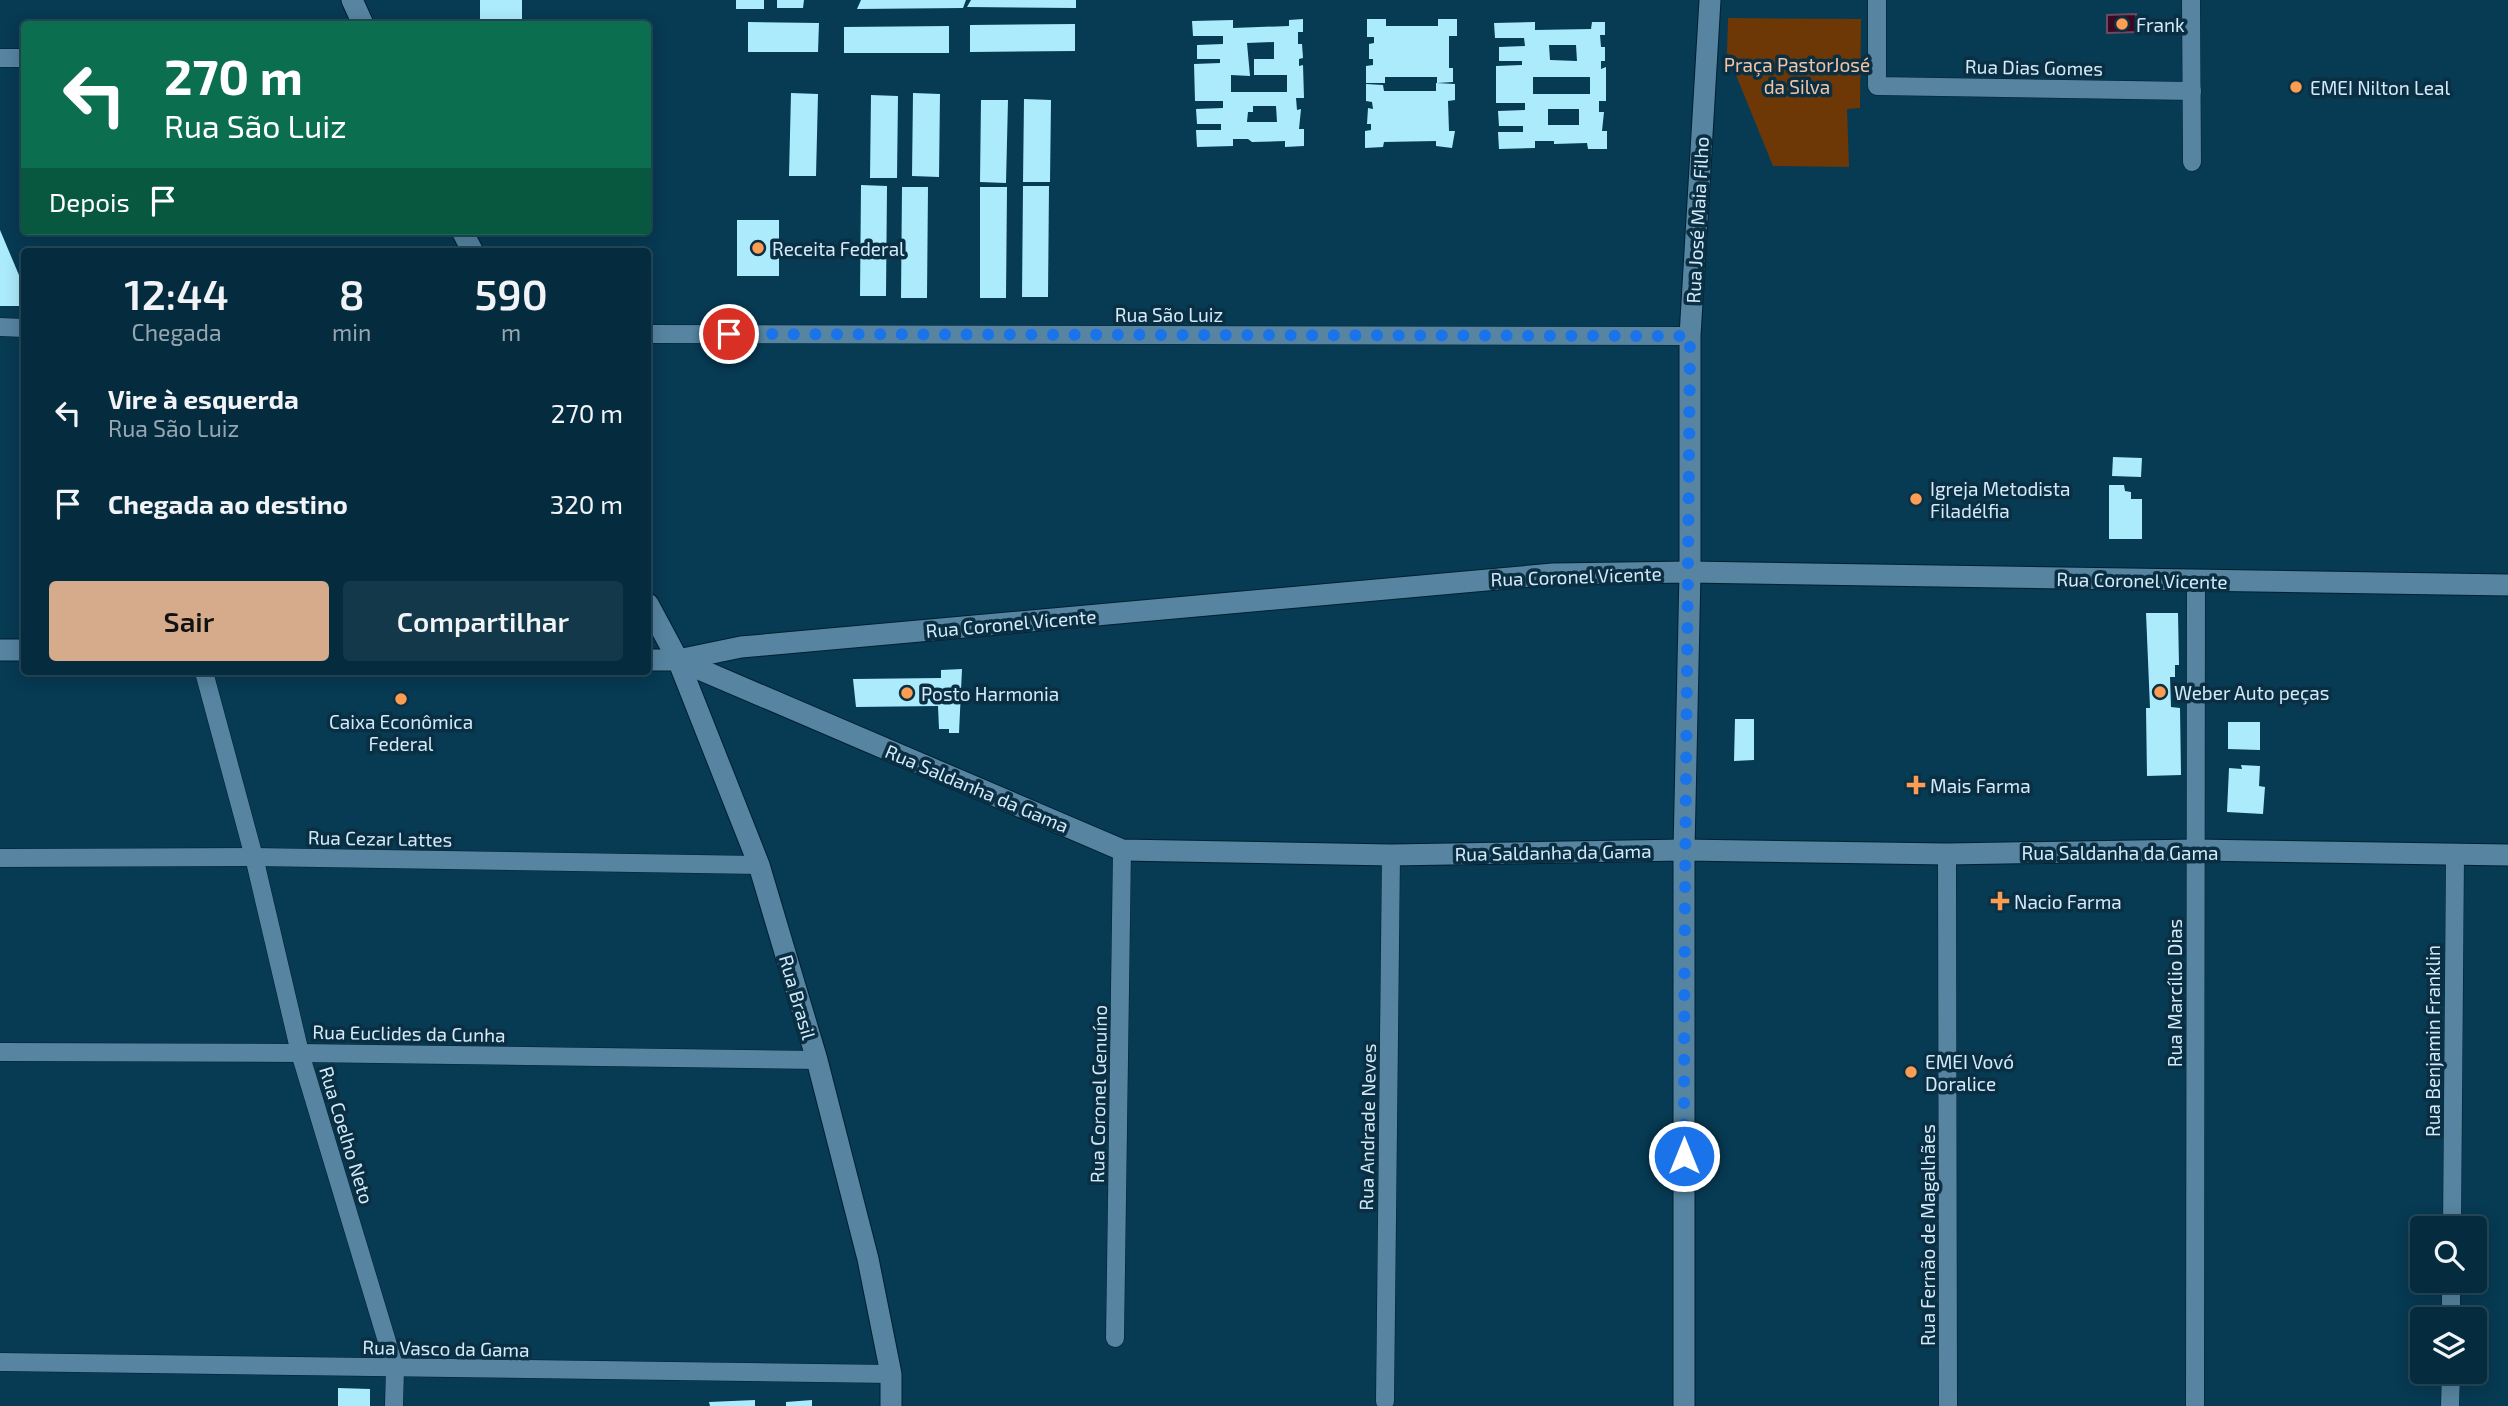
<!DOCTYPE html>
<html lang="pt">
<head>
<meta charset="utf-8">
<style>
  :root { --surface:#052c3e; --page:#133849; --text:#f1f3f6; --muted:#97a7b0; --line:#264858; --accent:#d6ab8b }
  body { margin:0; font-family:"Exo 2",sans-serif; background:var(--page); color:var(--text); height:100vh; display:flex; flex-direction:column; font-size:26px; white-space:nowrap }
  * { box-sizing:border-box; margin:0 }
  p { font-size:23px; color:var(--muted) }
  .icon { flex:none; width:38px; height:38px; fill:none; stroke:currentColor; stroke-width:2; stroke-linecap:round; stroke-linejoin:round }
  .map { position:relative; flex:1; overflow:hidden }
  .sheet { position:absolute; left:21px; top:248px; width:630px; height:427px; display:flex; flex-direction:column; background:var(--surface); border-radius:7px; box-shadow:0 4px 18px #0003,0 0 0 2px var(--line) }
  .sheet>* { flex:none }
  .guide { position:absolute; left:21px; top:21px; width:630px; height:214px; border-radius:7px; box-shadow:0 4px 18px #0003,0 0 0 2px var(--line); background:#0b6e4f; color:#fff; overflow:hidden }
  .fabs { position:absolute; left:2410px; top:1216px; display:grid; gap:14px }
  .fabs a { display:grid; place-items:center; width:77px; height:77px; border-radius:7px; background:var(--surface); box-shadow:0 4px 18px #0003,0 0 0 2px var(--line); font-size:35px }
  .pin { position:absolute; display:grid; place-items:center; width:60px; height:60px; color:#fff; margin:-30px; border:4px solid #fff; border-radius:50%; box-shadow:0 2px 7px #0007 }
  .me { position:absolute; width:77px; margin:-38px; rotate:0deg; stroke-linejoin:round; filter:drop-shadow(0 0 5px #0008) }
  .turn { display:flex; align-items:center; gap:24px; height:147px; padding:0 28px; font-size:32px }
  .turn .icon { width:91px; height:91px; stroke-width:2.5 }
  .turn b { display:block; font-size:49px; line-height:60px }
  .then { display:flex; align-items:center; height:66px; padding:0 28px; background:#0003; gap:14px; font-size:26px }
  .eta { display:flex; justify-content:space-evenly; align-items:center; height:119px; text-align:center }
  .eta b { font-size:42px; font-weight:600; line-height:49px }
  .action { display:flex; gap:14px; margin-top:auto; padding:14px 28px }
  .action a { flex:1; height:80px; border-radius:7px; background:var(--accent); color:#111; font-size:28px; font-weight:600; line-height:80px; text-align:center }
  .action a+a { background:var(--page); color:var(--text) }
  ul { padding:0; list-style:none }
  li { display:flex; align-items:center; gap:21px; height:91px; padding:0 28px }
  li div { flex:1 }
  li b { display:block; font-size:26px }
  li em { font-style:normal }
  .map>svg:first-child { display:block }
  .green { fill:#6d3806 }
  .water { fill:#3c0721; stroke:#694b62; stroke-width:2 }
  .building { fill:#acebfc; fill-rule:evenodd }
  .lines { fill:none; stroke-linecap:round; stroke-linejoin:round }
  .minor-casing { stroke:#002032; stroke-width:19 }
  .tertiary-casing { stroke:#002032; stroke-width:23 }
  .minor { stroke:#5684a1; stroke-width:18 }
  .tertiary { stroke:#5684a1; stroke-width:21 }
  .route { stroke:#1a73e8; stroke-width:12; stroke-dasharray:0 21.6 }
  .poi-dot { fill:#fc9d53; stroke:#0b2f42; stroke-width:2.5 }
  .labels { text-anchor:middle; dominant-baseline:central; stroke-width:7; stroke-linejoin:round; paint-order:stroke }
  .poi-label { font-size:19px; fill:#d2eafa; stroke:#0b2f42; text-anchor:start }
  .park-label { font-size:19px; fill:#f2c4a4; stroke:#0b2f42 }
  .street-label { font-size:19px; fill:#d2eafa; stroke:#0b2f42 }
</style>
</head>
<body>
<div class="map">
<svg width="2508" height="1406" viewBox="0 0 2508 1406">
  <rect width="100%" height="100%" fill="#073a53"/>
  <!-- green -->
  <path class="green" d="M1728,18L1861,19L1860,108L1847,109L1849,167L1773,166L1727,53Z"/>
  <!-- water -->
  <path class="water" d="M2136,14L2137,32L2107,33V15Z"/>
  <!-- building -->
  <g class="building">
    <rect x="480" y="0" width="42" height="24"/>
    <rect x="736" y="0" width="28" height="9"/>
    <path d="M777,0H804L803,8H777Z"/>
    <path d="M861,0H966L963,8L857,9Z"/>
    <path d="M971,0H1076V8L967,7Z"/>
    <path d="M1303,19V32H1298V44H1302L1303,58L1299,59V66L1303,65L1304,98H1296L1297,110L1301,109L1299,129H1304V146L1285,147V141L1252,142L1248,139H1233V146L1197,147L1196,130H1221V124H1197L1196,109L1223,108V101H1195L1194,64L1220,63V59H1197V45L1223,44V36H1193L1192,21L1233,20V28L1289,26V20ZM1274,42V59H1254V75H1287V92H1231V75L1250,76L1247,43ZM1253,106H1276L1277,122H1247L1248,112H1253Z"/>
    <path d="M1367,19H1386V26H1438V19H1457V36H1449V68H1453V82L1437,83V77H1385V83H1366V66L1373,65V59H1369V44L1374,43V37H1367Z"/>
    <path d="M748,22L819,23L818,52H748Z"/>
    <path d="M1535,22V30L1591,29L1592,22H1605V35H1600L1601,47H1605V61H1601V69L1606,67V101H1599V112H1604L1602,131H1607V149H1588L1587,143L1554,144V141H1535V148L1499,149L1498,132H1523V126H1499L1498,111L1525,110V103H1496V66L1522,65V61H1499V47L1525,46L1524,38H1495L1494,23ZM1549,45H1576L1577,61L1550,60ZM1533,77H1590V94H1533ZM1548,109H1579V125H1548Z"/>
    <path d="M1075,24V51L970,52V25Z"/>
    <path d="M949,26V53H844V27Z"/>
    <path d="M1436,83L1455,84V100L1448,101L1449,131H1455L1452,148L1436,146V141L1384,142L1383,147L1365,148V131L1371,130V124H1367L1368,108L1373,109L1372,102L1366,101V84L1383,85L1384,91H1436Z"/>
    <path d="M791,93L818,94L816,176H789Z"/>
    <path d="M913,93L940,94L939,177L912,176Z"/>
    <path d="M871,95L898,96L897,178H870Z"/>
    <path d="M1024,99L1051,100L1050,182H1023Z"/>
    <path d="M981,100H1008L1006,183L980,182Z"/>
    <path d="M861,185L887,186L886,296H860Z"/>
    <path d="M1023,186H1049L1048,297H1022Z"/>
    <path d="M902,187H928L927,298H901Z"/>
    <path d="M980,187H1007L1006,298H980Z"/>
    <rect x="737" y="220" width="42" height="56"/>
    <path d="M0,230L24,287V306H0Z"/>
    <path d="M2113,457L2142,458L2141,477L2112,476Z"/>
    <path d="M2109,485H2124L2125,491L2131,492V499H2142V539H2109Z"/>
    <path d="M2146,613H2178L2179,665H2175V677H2170L2171,707L2180,708L2181,775L2147,776L2146,708H2150Z"/>
    <path d="M962,669L959,733H949V729H939L938,706L856,707L853,679L941,678V670Z"/>
    <path d="M1735,719H1754V760L1734,761Z"/>
    <path d="M2228,722H2260V750L2228,749Z"/>
    <path d="M2241,765L2260,766L2259,786L2265,787L2263,814L2227,812L2229,768L2242,769Z"/>
    <path d="M338,1388L370,1389V1406H338Z"/>
    <path d="M755,1400V1406H710L709,1402Z"/>
    <path d="M812,1400V1406H786V1402Z"/>
  </g>
  <g class="lines">
    <!-- minor casing -->
    <g class="minor-casing">
      <g id="minor">
        <path d="M1877,0V86L2192,91"/>
        <path d="M2191,0L2192,162"/>
        <path d="M0,58H24"/>
        <path d="M0,327L24,328"/>
        <path d="M648,334L1690,336"/>
        <path d="M204,672L254,857L300,1053L395,1368L394,1406"/>
        <path d="M1947,854L1948,1406"/>
        <path d="M0,858L254,857L759,865"/>
        <path d="M0,1052L300,1053L817,1060"/>
        <path d="M2452,1228L2455,855"/>
        <path d="M2451,1320V1281"/>
        <path d="M1115,1338L1122,850"/>
        <path d="M0,1362L891,1374"/>
        <path d="M1385,1401L1391,855"/>
        <path d="M2195,1406L2196,580"/>
        <path d="M2450,1406L2451,1372"/>
      </g>
    </g>
    <!-- tertiary casing -->
    <g class="tertiary-casing">
      <g id="tertiary">
        <path d="M352,0L363,24"/>
        <path d="M462,231L473,252"/>
        <path d="M648,604L678,660L759,865L817,1060L868,1259L891,1374V1406"/>
        <path d="M0,650H24"/>
        <path d="M648,660H678L741,647L1553,574L1690,572L2508,585"/>
        <path d="M678,660L1122,850L1391,855L1684,850L1947,854L2195,850L2508,855"/>
        <path d="M1684,1406V850L1690,572V336L1710,0"/>
      </g>
    </g>
    <!-- minor -->
    <use href="#minor" class="minor"/>
    <!-- tertiary -->
    <use href="#tertiary" class="tertiary"/>
  </g>
  <g class="lines">
    <!-- route -->
    <path class="route" d="M729,334L1690,336C1688,610 1684,883 1684,1156"/>
  </g>
  <!-- markers -->
  <g class="poi-dot">
    <circle cx="2122" cy="24" r="7"/>
    <circle cx="2296" cy="87" r="7"/>
    <circle cx="758" cy="248" r="7"/>
    <circle cx="1916" cy="499" r="7"/>
    <circle cx="2160" cy="692" r="7"/>
    <circle cx="907" cy="693" r="7"/>
    <circle cx="401" cy="699" r="7"/>
    <path d="M1912.5 774.5h7v7h7v7h-7v7h-7v-7h-7v-7h7z"/>
    <path d="M1996.5 890.5h7v7h7v7h-7v7h-7v-7h-7v-7h7z"/>
    <circle cx="1911" cy="1072" r="7"/>
  </g>
  <g class="labels">
    <!-- poi labels -->
    <g class="poi-label">
      <text x="2136" y="24">Frank</text>
      <text x="2310" y="87">EMEI Nilton Leal</text>
      <text x="772" y="248">Receita Federal</text>
      <text x="1930" y="488">Igreja Metodista<tspan x="1930" dy="22">Filadélfia</tspan></text>
      <text x="2174" y="692">Weber Auto peças</text>
      <text x="921" y="693">Posto Harmonia</text>
      <text x="401" y="721" text-anchor="middle">Caixa Econômica<tspan x="401" dy="22">Federal</tspan></text>
      <text x="1930" y="785">Mais Farma</text>
      <text x="2014" y="901">Nacio Farma</text>
      <text x="1925" y="1061">EMEI Vovó<tspan x="1925" dy="22">Doralice</tspan></text>
    </g>
    <!-- park labels -->
    <g class="park-label">
      <text x="1797" y="64">Praça PastorJosé<tspan x="1797" dy="22">da Silva</tspan></text>
    </g>
    <!-- street labels -->
    <g class="street-label">
      <text transform="translate(2034 67) rotate(1)">Rua Dias Gomes</text>
      <text transform="translate(1697 220) rotate(-87)">Rua José Maia Filho</text>
      <text x="1169" y="314">Rua São Luiz</text>
      <text transform="translate(1576 576) rotate(-2)">Rua Coronel Vicente</text>
      <text transform="translate(2142 580) rotate(1)">Rua Coronel Vicente</text>
      <text transform="translate(1011 623) rotate(-5)">Rua Coronel Vicente</text>
      <text transform="translate(977 788) rotate(23)">Rua Saldanha da Gama</text>
      <text transform="translate(380 838) rotate(1)">Rua Cezar Lattes</text>
      <text transform="translate(1553 852) rotate(-1)">Rua Saldanha da Gama</text>
      <text x="2120" y="852">Rua Saldanha da Gama</text>
      <text transform="translate(2174 993) rotate(-90)">Rua Marcílio Dias</text>
      <text transform="translate(798 997) rotate(74)">Rua Brasil</text>
      <text transform="translate(409 1033) rotate(1)">Rua Euclides da Cunha</text>
      <text transform="translate(2432 1041) rotate(-90)">Rua Benjamin Franklin</text>
      <text transform="translate(1098 1094) rotate(-89)">Rua Coronel Genuíno</text>
      <text transform="translate(1367 1127) rotate(-89)">Rua Andrade Neves</text>
      <text transform="translate(347 1135) rotate(73)">Rua Coelho Neto</text>
      <text transform="translate(1927 1235) rotate(-90)">Rua Fernão de Magalhães</text>
      <text transform="translate(446 1348) rotate(1)">Rua Vasco da Gama</text>
    </g>
  </g>
</svg>
<div class="fabs">
<a><svg class="icon" aria-label="search" viewBox="0 0 24 24"><circle cx="10" cy="10" r="6"/><path d="M15 15l6 6"/></svg></a>
<a><svg class="icon" aria-label="layers" viewBox="0 0 24 24"><path d="M12 4l9 5-9 5-9-5zM3 14l9 5 9-5"/></svg></a>
</div>
<div class="pin" style="left:729px;top:334px;background:#d93025"><svg class="icon" aria-label="arrive" viewBox="0 0 24 24"><path d="M6 21V4h12l-3 4 3 4H6"/></svg></div>
<svg class="me" style="left:1684px;top:1156px" viewBox="-20 -20 40 40"><circle r="17" fill="#1a73e8" stroke="#fff" stroke-width="3"/><path d="M0-11L8 9 0 5-8 9z" fill="#fff"/></svg>
<div class="guide">
<div class="turn"><svg class="icon" aria-label="left" viewBox="0 0 24 24"><path d="M17 20v-9H6M10 6l-5 5 5 5"/></svg><div><b>270 m</b>Rua São Luiz</div></div>
<div class="then">Depois<svg class="icon" aria-label="arrive" viewBox="0 0 24 24"><path d="M6 21V4h12l-3 4 3 4H6"/></svg></div>
</div>
<section class="sheet">
<div class="eta">
<div><b>12:44</b><p>Chegada</p></div>
<div><b>8</b><p>min</p></div>
<div><b>590</b><p>m</p></div>
</div>
<ul>
<li><svg class="icon" aria-label="left" viewBox="0 0 24 24"><path d="M17 20v-9H6M10 6l-5 5 5 5"/></svg><div><b>Vire à esquerda</b><p>Rua São Luiz</p></div><em>270 m</em></li>
<li><svg class="icon" aria-label="arrive" viewBox="0 0 24 24"><path d="M6 21V4h12l-3 4 3 4H6"/></svg><div><b>Chegada ao destino</b></div><em>320 m</em></li>
</ul>
<div class="action"><a>Sair</a><a>Compartilhar</a></div>
</section>
</div>
</body>
</html>
